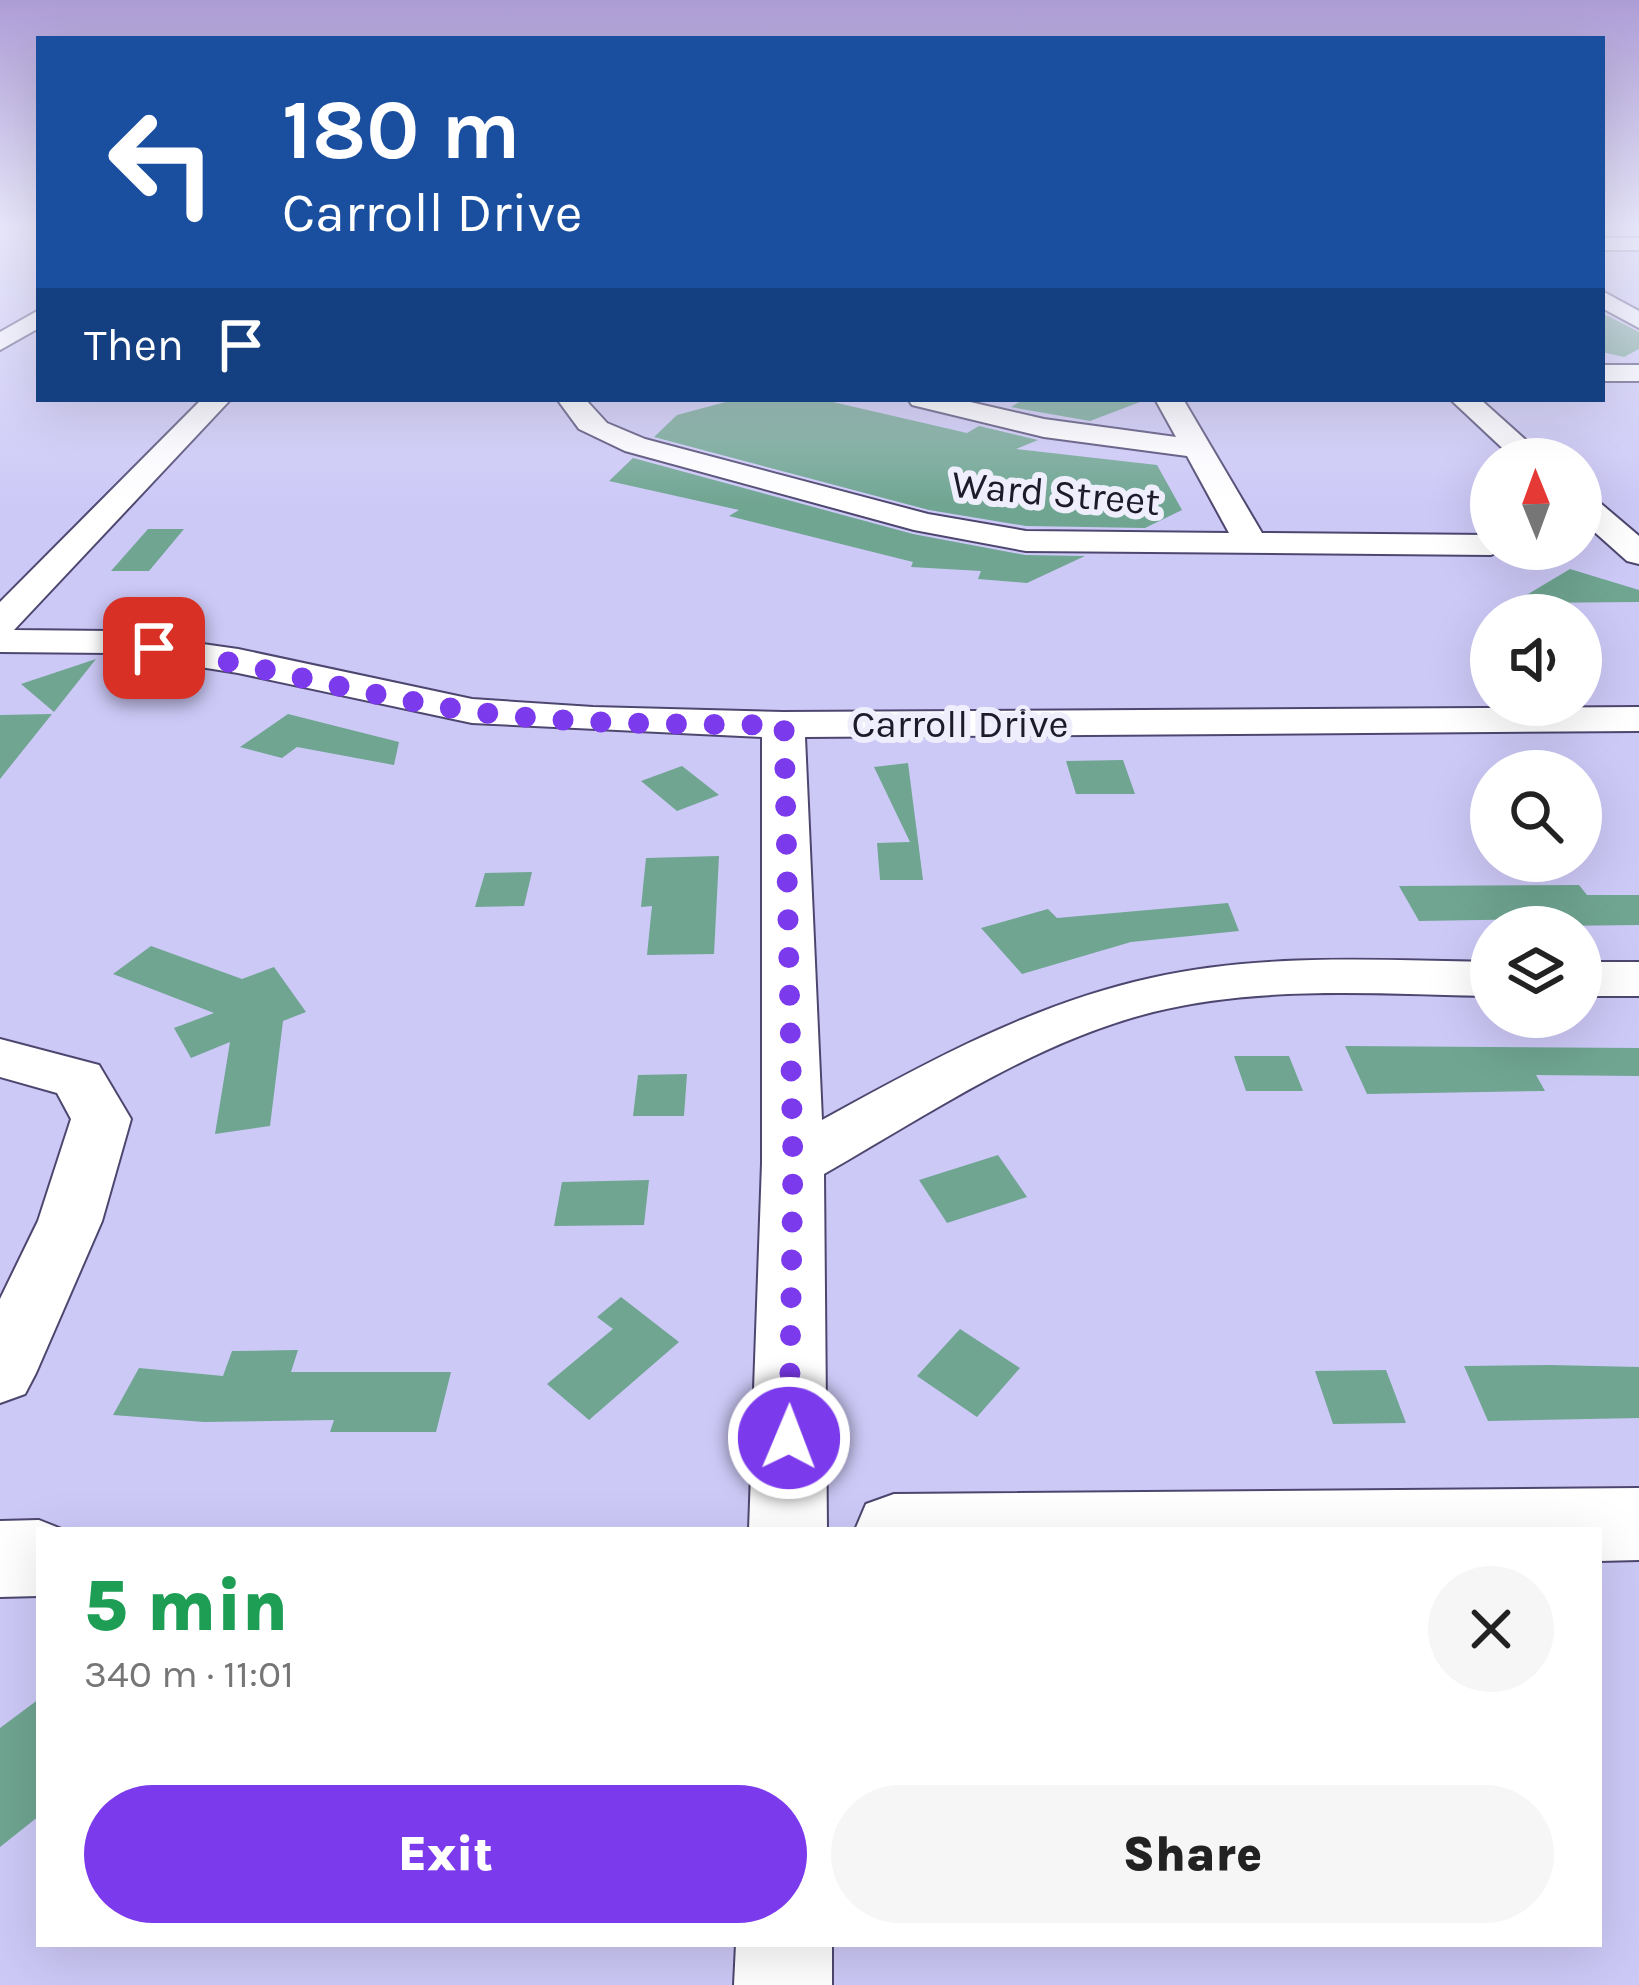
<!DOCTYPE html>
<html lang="en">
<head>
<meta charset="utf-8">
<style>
  :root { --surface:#fff; --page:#f6f6f6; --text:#222; --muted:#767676; --accent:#7c3aed }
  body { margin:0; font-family:Karla,sans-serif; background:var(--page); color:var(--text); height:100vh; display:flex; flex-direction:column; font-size:45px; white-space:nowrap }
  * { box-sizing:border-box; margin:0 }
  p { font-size:39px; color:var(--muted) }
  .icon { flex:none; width:66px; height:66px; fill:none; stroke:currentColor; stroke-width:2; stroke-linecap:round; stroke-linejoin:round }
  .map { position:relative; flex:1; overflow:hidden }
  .drawer { position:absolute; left:36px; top:1527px; width:1566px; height:420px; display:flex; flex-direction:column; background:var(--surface); border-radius:0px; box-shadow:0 12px 48px #0002 }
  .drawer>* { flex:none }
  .hud { position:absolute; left:36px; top:36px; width:1569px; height:366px; border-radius:0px; box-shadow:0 12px 48px #0002; background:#1a4fa0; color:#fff; overflow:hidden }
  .needle { width:78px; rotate:359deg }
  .controls { position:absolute; left:1470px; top:438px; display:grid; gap:24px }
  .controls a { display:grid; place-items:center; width:132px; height:132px; border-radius:50%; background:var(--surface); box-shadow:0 12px 48px #0002; font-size:60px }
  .pin { position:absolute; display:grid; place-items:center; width:102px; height:102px; color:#fff; margin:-51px; border-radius:24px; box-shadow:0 6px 18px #0006 }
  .me { position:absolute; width:132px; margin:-66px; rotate:1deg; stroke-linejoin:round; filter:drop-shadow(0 0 9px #0008) }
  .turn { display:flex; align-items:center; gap:42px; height:252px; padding:0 48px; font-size:54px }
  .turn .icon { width:156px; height:156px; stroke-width:2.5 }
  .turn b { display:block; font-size:84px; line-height:102px }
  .then { display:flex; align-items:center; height:114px; padding:0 48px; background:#0003; gap:24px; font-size:45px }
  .round { display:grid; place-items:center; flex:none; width:126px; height:126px; border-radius:63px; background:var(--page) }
  .head { display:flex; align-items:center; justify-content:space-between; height:204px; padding:0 48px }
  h1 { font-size:72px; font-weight:800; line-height:90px; color:#1e9e55 }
  .primary-button { display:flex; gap:24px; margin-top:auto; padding:24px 48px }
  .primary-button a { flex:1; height:138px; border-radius:72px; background:var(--accent); color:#fff; font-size:48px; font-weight:800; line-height:138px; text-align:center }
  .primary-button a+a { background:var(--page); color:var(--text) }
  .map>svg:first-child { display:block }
  .building { fill:#6fa591 }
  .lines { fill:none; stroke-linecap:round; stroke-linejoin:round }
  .minor-casing { stroke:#4d476f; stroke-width:4 }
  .minor { fill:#fff; fill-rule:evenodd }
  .route { stroke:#7c3aed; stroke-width:21; stroke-dasharray:0 37.8 }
  .labels { text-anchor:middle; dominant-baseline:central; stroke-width:12; stroke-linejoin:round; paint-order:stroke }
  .far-street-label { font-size:39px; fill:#1c1a2b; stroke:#efeefc }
</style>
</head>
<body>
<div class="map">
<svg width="1639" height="1985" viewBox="0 0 1639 1985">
  <rect width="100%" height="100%" fill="#cdc9f7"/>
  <!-- building -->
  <g class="building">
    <path d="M1602,313L1639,332V349L1624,357L1602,352Z"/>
    <path d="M737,399H820L967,433L979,426L1038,440L1016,449L1157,465L1182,510L1145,528L1026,526L929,510L654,437L677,415Z"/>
    <path d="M1024,399H1139L1140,402L1090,421L1011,407Z"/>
    <path d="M633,458L913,534L1025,555L1085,556L1027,583L978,579L981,571L911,567L913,562L729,516L739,510L609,481Z"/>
    <path d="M148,529H184L149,571H111Z"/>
    <path d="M1570,569L1639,590V602L1513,603Z"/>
    <path d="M96,659L54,712L21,684Z"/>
    <path d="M52,714L0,779V715Z"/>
    <path d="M288,714L399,742L394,765L297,747L282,758L240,747Z"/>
    <path d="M1123,760L1135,794H1076L1066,761Z"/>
    <path d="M908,763L923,880H880L877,843L910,842L874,767Z"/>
    <path d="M682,766L719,795L677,811L641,781Z"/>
    <path d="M719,856L714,954L647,955L652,906L641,907L646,858Z"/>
    <path d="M532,872L524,906L475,907L485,873Z"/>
    <path d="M1579,885L1587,895H1639V925L1554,926L1550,919L1419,921L1399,886Z"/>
    <path d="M1228,903L1239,931L1131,942L1022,974L981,928L1048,909L1057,918Z"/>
    <path d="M151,946L242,979L274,967L306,1012L283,1021L270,1126L215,1134L230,1042L191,1058L174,1028L214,1013L113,974Z"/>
    <path d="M1345,1046L1639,1048V1076L1536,1075L1545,1091L1367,1094Z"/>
    <path d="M1234,1056H1289L1303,1091H1246Z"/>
    <path d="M687,1074L684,1116H633L638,1075Z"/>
    <path d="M998,1155L1027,1197L947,1223L919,1180Z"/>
    <path d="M649,1180L644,1225L554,1226L562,1182Z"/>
    <path d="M621,1297L679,1342L589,1420L547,1384L613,1329L597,1317Z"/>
    <path d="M960,1329L1020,1368L977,1417L917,1376Z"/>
    <path d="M298,1350L291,1372H451L436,1432H330L334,1420L204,1422L113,1415L139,1368L223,1376L232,1351Z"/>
    <path d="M1551,1365L1639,1367V1418L1488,1421L1464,1366Z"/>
    <path d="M1386,1370L1406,1423L1333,1424L1315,1371Z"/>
    <path d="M39,1699V1816L0,1847V1728Z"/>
  </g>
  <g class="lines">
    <!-- minor casing -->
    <g class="minor-casing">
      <g id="minor">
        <rect x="1602" y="238" width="37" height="12"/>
        <path d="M1602,291L1639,311V328L1602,308Z"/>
        <path d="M39,310V328L0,350V332Z"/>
        <rect x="1602" y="365" width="37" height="16"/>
        <path d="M202,399H231L14,630L111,631L238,649L472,699L593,707L783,712L1639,707V731L805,737L822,1120C927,1062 1033,1004 1151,978C1262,953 1378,960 1491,962V996C1379,994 1262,985 1153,1012C1034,1042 929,1114 824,1174L827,1530H749L762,1163V737L472,723L238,673L111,653L0,652V602Z"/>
        <path d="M557,399H585L607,423L645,439L928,514L1026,531L1229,533L1187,456L1044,437L912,405L908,399H957L1044,419L1176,437L1155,399H1183L1262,533L1491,535V549H1505L1491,555L1026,551L914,530L625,451L579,429Z"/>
        <path d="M1450,399H1480L1547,459H1514Z"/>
        <path d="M1581,493L1592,496L1639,536V564L1627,561L1581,520Z"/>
        <rect x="1581" y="962" width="58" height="34"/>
        <path d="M0,1039L99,1065L131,1119L102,1221L36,1373L25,1394L0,1403V1299L38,1221L71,1119L57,1093L0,1077Z"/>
        <path d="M1639,1488V1560L1599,1561V1530H855L866,1504L894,1494Z"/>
        <path d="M39,1520L64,1530H39V1596L0,1597V1521Z"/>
        <path d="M736,1944H832V1985H734Z"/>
      </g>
    </g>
    <!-- minor -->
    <use href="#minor" class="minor"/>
  </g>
  <!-- sky -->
  <linearGradient id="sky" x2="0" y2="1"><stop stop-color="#ad9dd6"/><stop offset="0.45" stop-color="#e8e7fb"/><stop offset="1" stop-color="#e8e7fb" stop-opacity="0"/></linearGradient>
  <rect width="1639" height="506" fill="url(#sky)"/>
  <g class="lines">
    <!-- route -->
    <path class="route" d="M154,648C260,665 364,696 470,711C573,725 680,724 784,725L793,1163L789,1438"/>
  </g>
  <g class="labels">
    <!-- far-street labels -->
    <g class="far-street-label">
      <text transform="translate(1056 493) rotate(5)">Ward Street</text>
      <text x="960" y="724">Carroll Drive</text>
    </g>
  </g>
</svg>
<div class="controls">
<a><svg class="needle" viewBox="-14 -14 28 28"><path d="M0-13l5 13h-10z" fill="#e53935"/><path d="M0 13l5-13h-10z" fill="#767676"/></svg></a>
<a><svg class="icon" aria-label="sound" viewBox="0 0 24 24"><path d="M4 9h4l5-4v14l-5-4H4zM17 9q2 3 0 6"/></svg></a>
<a><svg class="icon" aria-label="search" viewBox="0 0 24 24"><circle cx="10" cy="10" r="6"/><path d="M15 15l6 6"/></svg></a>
<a><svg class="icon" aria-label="layers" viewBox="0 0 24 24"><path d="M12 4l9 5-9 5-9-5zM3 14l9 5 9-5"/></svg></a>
</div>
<div class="pin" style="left:154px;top:648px;background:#d93025"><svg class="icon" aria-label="arrive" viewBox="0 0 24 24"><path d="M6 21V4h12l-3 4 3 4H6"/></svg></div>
<svg class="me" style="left:789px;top:1438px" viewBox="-20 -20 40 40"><circle r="17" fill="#7c3aed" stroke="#fff" stroke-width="3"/><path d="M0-11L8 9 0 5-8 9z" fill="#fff"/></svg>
<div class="hud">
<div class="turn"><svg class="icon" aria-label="left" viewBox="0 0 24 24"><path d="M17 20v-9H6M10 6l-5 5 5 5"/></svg><div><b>180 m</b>Carroll Drive</div></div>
<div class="then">Then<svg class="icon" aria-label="arrive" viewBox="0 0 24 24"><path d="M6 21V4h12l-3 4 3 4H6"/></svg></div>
</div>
<section class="drawer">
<div class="head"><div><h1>5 min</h1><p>340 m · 11:01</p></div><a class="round"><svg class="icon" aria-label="close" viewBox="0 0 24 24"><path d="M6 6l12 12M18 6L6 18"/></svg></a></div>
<div class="primary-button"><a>Exit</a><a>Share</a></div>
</section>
</div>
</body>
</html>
